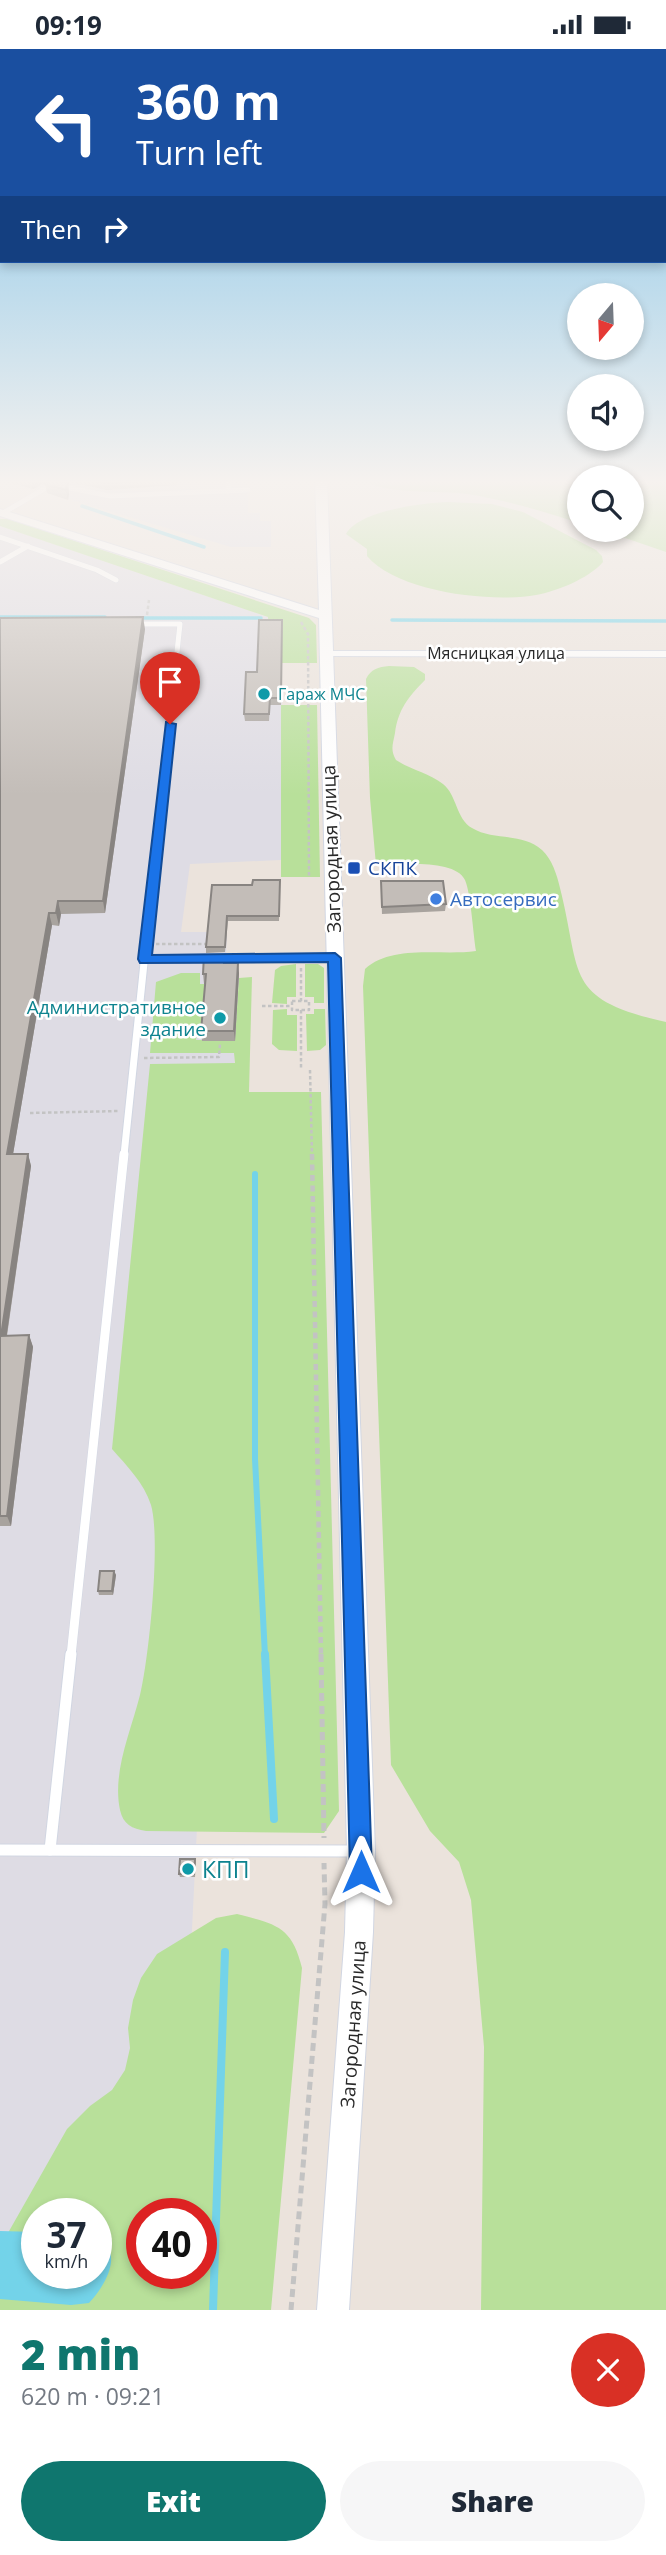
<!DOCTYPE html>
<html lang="en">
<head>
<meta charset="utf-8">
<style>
  :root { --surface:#fff; --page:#f6f6f7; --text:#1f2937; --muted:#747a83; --accent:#0f766e }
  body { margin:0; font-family:"Open Sans",sans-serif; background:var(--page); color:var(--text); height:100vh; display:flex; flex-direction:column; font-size:26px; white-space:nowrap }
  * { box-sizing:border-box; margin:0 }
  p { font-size:23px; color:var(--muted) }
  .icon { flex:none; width:38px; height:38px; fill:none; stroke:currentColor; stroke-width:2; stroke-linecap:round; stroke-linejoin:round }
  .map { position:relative; height:2261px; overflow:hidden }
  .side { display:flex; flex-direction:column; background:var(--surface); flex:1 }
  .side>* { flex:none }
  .hud { position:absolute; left:0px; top:0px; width:667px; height:214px; box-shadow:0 4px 10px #0003; background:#1a4fa0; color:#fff; overflow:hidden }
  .needle { width:46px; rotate:199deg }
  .controls { position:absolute; left:567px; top:234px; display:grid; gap:14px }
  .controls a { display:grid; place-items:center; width:77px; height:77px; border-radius:50%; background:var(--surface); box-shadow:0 4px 10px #0003; font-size:35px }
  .speed { position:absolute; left:21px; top:2149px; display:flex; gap:14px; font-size:35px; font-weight:700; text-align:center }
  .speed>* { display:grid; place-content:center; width:91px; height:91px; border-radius:50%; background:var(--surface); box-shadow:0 4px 10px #0003; line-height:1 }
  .speed small { font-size:18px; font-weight:400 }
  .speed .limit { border:10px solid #d22; background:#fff; color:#111 }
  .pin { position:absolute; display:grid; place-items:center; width:60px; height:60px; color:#fff; margin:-72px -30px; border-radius:50% 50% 50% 0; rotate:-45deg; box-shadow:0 0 7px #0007 }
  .pin .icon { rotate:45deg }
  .me { position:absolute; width:77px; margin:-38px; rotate:0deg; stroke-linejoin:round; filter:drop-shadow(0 0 5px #0008) }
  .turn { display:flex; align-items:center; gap:24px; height:147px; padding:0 21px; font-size:32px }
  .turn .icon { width:91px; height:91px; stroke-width:2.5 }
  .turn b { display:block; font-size:49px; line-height:60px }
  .then { display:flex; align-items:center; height:66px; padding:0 21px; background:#0003; gap:14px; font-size:26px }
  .round { display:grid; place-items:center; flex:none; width:74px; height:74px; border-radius:37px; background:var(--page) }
  .summary { display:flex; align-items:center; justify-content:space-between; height:119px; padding:0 21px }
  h1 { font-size:42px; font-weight:800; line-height:52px; color:var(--accent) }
  .cta { display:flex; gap:14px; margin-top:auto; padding:14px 21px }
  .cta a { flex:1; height:80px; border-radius:42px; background:var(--accent); color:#fff; font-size:28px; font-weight:800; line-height:80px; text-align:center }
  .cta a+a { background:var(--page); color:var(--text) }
  .status { display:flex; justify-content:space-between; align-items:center; height:49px; padding:0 35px; background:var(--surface); direction:ltr }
  .status svg { height:19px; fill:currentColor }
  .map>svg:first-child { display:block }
  .industrial { fill:#dedce4; fill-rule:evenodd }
  .green { fill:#b8e09a; fill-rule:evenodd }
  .water { fill:#73d3e9 }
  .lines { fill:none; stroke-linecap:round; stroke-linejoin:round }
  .stream-far2 { stroke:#73d3e9; stroke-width:3.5 }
  .stream-far1 { stroke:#73d3e9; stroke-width:6 }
  .stream { stroke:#73d3e9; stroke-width:8 }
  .service-far3-casing { stroke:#d1d6e2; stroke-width:6 }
  .service-far2-casing { stroke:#d1d6e2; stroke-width:9 }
  .service-far1-casing { stroke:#d1d6e2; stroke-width:10 }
  .service-casing { stroke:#d1d6e2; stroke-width:13 }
  .minor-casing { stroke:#d1d6e2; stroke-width:2 }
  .tertiary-casing { stroke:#d1d6e2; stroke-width:2 }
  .path-far2 { stroke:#c3c3c3; stroke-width:2.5; stroke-dasharray:3.5 2.5; stroke-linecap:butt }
  .path-far1 { stroke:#c3c3c3; stroke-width:4.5; stroke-dasharray:6 4.5; stroke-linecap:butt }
  .path { stroke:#c3c3c3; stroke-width:5; stroke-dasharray:8 5; stroke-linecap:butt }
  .service-far3 { stroke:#fff; stroke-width:5 }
  .service-far2 { stroke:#fff; stroke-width:7 }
  .service-far1 { stroke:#fff; stroke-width:9 }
  .service { stroke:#fff; stroke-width:11 }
  .minor { fill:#fff; fill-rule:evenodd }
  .tertiary { fill:#fff; fill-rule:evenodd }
  .wall { fill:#a8a39e }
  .shaded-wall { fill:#888481 }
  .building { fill:#c3bdb8; stroke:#888481; stroke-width:2 }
  .route { fill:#1a73e8; stroke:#114b97; stroke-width:2 }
  .culture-dot { fill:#0f9aa8; stroke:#fff; stroke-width:2.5 }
  .transit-dot { fill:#1a4fb4; stroke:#fff; stroke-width:2.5 }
  .shop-dot { fill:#3f7fe0; stroke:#fff; stroke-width:2.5 }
  .labels { text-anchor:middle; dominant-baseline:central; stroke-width:5; stroke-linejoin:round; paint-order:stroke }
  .far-street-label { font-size:16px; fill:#292929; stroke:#fff }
  .far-culture-label { font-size:16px; fill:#0d838f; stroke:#fff; text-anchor:start }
  .street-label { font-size:19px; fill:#292929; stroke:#fff }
  .transit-label { font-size:19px; fill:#164399; stroke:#fff; text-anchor:start }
  .shop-label { font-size:19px; fill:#366cbe; stroke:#fff; text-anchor:start }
  .culture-label { font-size:19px; fill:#0d838f; stroke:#fff; text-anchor:end }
  .near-culture-label { font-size:23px; fill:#0d838f; stroke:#fff; text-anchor:start }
</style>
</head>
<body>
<div class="status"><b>09:19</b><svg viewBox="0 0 49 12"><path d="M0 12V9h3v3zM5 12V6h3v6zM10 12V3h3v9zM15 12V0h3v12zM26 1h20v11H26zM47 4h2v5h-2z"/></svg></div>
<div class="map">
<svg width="666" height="2261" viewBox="0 0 666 2261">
  <rect width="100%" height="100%" fill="#ebe3dc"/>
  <!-- industrial -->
  <g class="industrial">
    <path d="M0,430H248V464H260V472H271V498H231Z"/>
    <path d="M0,477L268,568L281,614L282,630L281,811L190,815L181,883H213L227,887L225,924H239L178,2165H142V2224L0,2261ZM37,2165H96V2224H37Z"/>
  </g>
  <!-- green -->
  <g class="green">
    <path d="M360,430H579V474C542,462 506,451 467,445C438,441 384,446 360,430Z"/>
    <path d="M632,430H666V503L602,481H632Z"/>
    <path d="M448,453L492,455L523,463L596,501L602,507L603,513C588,530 557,542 536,546C491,554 397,543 367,507V500L346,485C360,461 423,454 448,453Z"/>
    <path d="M0,470H8L309,569L316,576L317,614H281L268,578V568L0,477Z"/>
    <path d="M389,617L414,618L425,625V631C408,648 398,661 395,684C393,695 390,701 396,711C411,721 429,724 443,735C457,746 456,770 472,779C493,792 522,783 542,801C552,810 557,826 560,839C582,926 563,950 666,973V2261H481L484,1998L471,1851L459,1813L430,1782L391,1716L363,937L365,920C392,895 442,907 476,902C473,884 471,845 465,831C455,809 397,816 376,816L370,749L366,630C371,620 378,618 389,617Z"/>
    <path d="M281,656H317L320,828H281Z"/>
    <path d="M296,915V948H287V955L272,954L275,921L281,917Z"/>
    <path d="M305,915H318L324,919V954H314V948H305Z"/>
    <path d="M181,924H200V935H207L203,981L197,982L196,991H235L239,929L252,928L249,1043H321L339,1762L324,1784L146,1782C132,1780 123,1775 120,1761C112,1723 131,1682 140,1646C149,1609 161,1491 151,1456C144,1434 127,1417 112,1400L150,1015L235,1014L234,1004H150L156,933Z"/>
    <path d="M287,960V966H297V1002L279,1001L272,995L273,961Z"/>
    <path d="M314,960H325L326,996L320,1001L307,1002L306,965H314Z"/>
    <path d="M237,1865C276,1875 292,1877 302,1919L271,2261H0V2198L67,2080L90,2057L112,2041L125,2021L130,1999L128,1979L133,1951L141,1929L157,1905L216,1869ZM37,2165H96V2224H37ZM142,2165H201V2224H142Z"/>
  </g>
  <!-- water -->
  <path class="water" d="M0,2182L37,2183V2224H96V2189C126,2202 105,2237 89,2254L71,2256L0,2250Z"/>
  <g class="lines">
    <!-- stream-far2 -->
    <g class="stream-far2">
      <path d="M82,457L204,498"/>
      <path d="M0,568H105"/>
      <path d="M136,569H261"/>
      <path d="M392,571L666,572"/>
    </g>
    <!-- stream-far1 -->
    <path class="stream-far1" d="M255,1125V1410L265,1607"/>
    <!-- stream -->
    <g class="stream">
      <path d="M265,1605L274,1770"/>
      <path d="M213,2261L225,1903"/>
    </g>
    <!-- service-far3 casing -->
    <g class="service-far3-casing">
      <g id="service-far3">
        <path d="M228,430V442"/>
        <path d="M60,437L110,447L248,441"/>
        <path d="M3,464L61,430"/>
        <path d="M0,488L97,521L116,531"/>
        <path d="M0,513L28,497"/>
        <path d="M135,575H180L164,723"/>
      </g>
    </g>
    <!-- service-far2 casing -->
    <g class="service-far2-casing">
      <g id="service-far2">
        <path d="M145,910L335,909"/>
        <path d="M124,1106L164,722"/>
      </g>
    </g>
    <!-- service-far1 casing -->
    <g class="service-far1-casing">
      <path id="service-far1" d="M71,1607L124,1105"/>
    </g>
    <!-- service casing -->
    <g class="service-casing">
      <g id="service">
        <path d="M0,1801L355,1802"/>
        <path d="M50,1801L71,1605"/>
      </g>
    </g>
    <!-- minor casing -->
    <g class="minor-casing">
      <path id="minor" d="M321,602H666V608L325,607L321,606Z"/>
    </g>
    <!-- tertiary casing -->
    <g class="tertiary-casing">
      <path id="tertiary" d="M315,430H327L375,1802L373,1883L349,2261H317L345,1883L347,1802L319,569L0,467V460L319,561Z"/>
    </g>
    <!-- path-far2 -->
    <g class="path-far2">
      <path d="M147,566L149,551"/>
      <path d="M301,573L308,585L309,828"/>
      <path d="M156,895H207"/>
      <path d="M301,919V952"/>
      <rect x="292" y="952" width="17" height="9"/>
      <path d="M262,957H292"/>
      <path d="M301,961V1021"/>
      <path d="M144,1009L219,1008L220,995"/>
      <path d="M310,1021L312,1106"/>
      <path d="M30,1064L119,1062"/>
    </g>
    <!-- path-far1 -->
    <path class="path-far1" d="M312,1105L321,1607"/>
    <!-- path -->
    <g class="path">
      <path d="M321,1605L324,1789"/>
      <path d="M291,2261L325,1855L324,1814"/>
    </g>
    <!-- service-far3 -->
    <use href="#service-far3" class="service-far3"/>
    <!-- service-far2 -->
    <use href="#service-far2" class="service-far2"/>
    <!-- service-far1 -->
    <use href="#service-far1" class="service-far1"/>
    <!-- service -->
    <use href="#service" class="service"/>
    <!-- minor -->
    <use href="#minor" class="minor"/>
    <!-- tertiary -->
    <use href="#tertiary" class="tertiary"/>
  </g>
  <!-- wall -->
  <g class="wall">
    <path d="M1,430H52L33,440L1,431Z"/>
    <path d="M65,430H176L177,436L107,441L66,432Z"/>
    <path d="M68,434L69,444L68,451L47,444L45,435Z"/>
    <path d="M0,569L145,580L105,864L61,865L59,877L52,876L13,1105H28L31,1117L7,1287L29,1286L33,1298L11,1477H0Z"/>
    <path d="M282,571L281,656H270L269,672H245L244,665L257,623Z"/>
    <path d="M280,831L279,872H228L225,903L206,904V898L212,836H252Z"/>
    <path d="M381,839L446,855L445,862L382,865Z"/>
    <path d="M225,906V914L239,924L235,992H202L201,982L205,935H204L203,925Z"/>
    <path d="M114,1522L116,1526L113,1546H99L98,1542Z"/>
    <path d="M195,1810L196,1813L195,1828H180L179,1825Z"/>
  </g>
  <!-- shaded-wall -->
  <g class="shaded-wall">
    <path d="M39,430H52L33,440L32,433Z"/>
    <path d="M68,434L69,444L68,451L66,441Z"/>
    <path d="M143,568L145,580L105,864L103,852Z"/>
    <path d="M58,852L61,865L59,877L56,864Z"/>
    <path d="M49,864L52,876L11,1117L7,1105Z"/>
    <path d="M238,914L239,924L235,992L234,982Z"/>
    <path d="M28,1105L31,1117L5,1298L1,1287Z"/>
    <path d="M29,1286L33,1298L11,1477L7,1467Z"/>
    <path d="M114,1522L116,1526L113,1546L112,1542Z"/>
  </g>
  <!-- building -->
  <g class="building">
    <path d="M18,430H39L32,433Z"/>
    <path d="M83,430H176L106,434Z"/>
    <path d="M52,431L68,434L66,441L45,435Z"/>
    <path d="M143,568L103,852H58L56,864H49L7,1105H28L1,1287L29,1286L7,1467H0V569Z"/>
    <path d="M259,571H282L281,649H270L269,665H244L246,623H257Z"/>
    <path d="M253,831H280L279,867H227L225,898H206L212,836H252Z"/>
    <path d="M381,832H443L446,855L382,858Z"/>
    <path d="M204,906H225L224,914H238L234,982H201L206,925H203Z"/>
    <path d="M100,1522H114L112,1542H98Z"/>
    <path d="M180,1810H195L194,1825H179Z"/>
  </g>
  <!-- sky -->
  <linearGradient id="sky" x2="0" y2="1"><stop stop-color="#79c0e8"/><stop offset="0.58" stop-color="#f6f2ef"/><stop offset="1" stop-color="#f6f2ef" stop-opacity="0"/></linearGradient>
  <rect width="666" height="746" fill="url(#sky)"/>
  <!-- route -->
  <path class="route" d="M166,673L176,675L152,906L335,904L341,909L372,1823L369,1831L361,1835L353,1831L350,1823L328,913L140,914L138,910Z"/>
  <!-- markers -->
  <g class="culture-dot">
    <circle cx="264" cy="645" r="7"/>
    <circle cx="220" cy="969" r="7"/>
    <circle cx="188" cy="1820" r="7"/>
  </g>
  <rect class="transit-dot" x="347" y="812" width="14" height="14" rx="3.5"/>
  <circle class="shop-dot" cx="436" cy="850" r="7"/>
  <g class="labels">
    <!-- far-street labels -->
    <g class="far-street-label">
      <text x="496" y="604">Мясницкая улица</text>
    </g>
    <!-- far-culture labels -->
    <g class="far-culture-label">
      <text x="278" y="645">Гараж МЧС</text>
    </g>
    <!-- street labels -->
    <g class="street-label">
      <text transform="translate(331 800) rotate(-92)">Загородная улица</text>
      <text transform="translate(353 1975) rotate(-86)">Загородная улица</text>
    </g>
    <!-- transit labels -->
    <g class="transit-label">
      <text x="368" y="819">СКПК</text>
    </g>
    <!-- shop labels -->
    <g class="shop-label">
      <text x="450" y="850">Автосервис</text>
    </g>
    <!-- culture labels -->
    <g class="culture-label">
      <text x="206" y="958">Административное<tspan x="206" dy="22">здание</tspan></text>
    </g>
    <!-- near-culture labels -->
    <g class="near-culture-label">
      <text x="202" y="1820">КПП</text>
    </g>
  </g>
</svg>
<div class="controls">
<a><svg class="needle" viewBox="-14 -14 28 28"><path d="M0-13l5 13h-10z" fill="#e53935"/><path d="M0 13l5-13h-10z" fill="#747a83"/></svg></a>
<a><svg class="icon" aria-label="sound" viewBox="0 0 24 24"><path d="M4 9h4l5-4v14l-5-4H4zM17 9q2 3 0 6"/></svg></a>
<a><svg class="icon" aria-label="search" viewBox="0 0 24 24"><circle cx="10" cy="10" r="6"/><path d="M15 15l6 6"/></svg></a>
</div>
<div class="speed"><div>37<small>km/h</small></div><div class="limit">40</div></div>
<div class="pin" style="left:170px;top:675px;background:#d93025"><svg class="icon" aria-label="arrive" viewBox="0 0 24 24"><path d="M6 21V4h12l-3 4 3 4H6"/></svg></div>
<svg class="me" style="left:361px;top:1823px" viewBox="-20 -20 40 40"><path d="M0-17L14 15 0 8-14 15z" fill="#1a73e8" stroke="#fff" stroke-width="4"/></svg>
<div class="hud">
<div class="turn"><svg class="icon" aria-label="left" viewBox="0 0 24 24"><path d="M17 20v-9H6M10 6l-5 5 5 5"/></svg><div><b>360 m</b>Turn left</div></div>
<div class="then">Then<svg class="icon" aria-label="right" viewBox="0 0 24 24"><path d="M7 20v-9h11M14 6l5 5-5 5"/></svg></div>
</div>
</div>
<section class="side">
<div class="summary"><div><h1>2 min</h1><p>620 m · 09:21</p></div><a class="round" style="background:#d93025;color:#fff"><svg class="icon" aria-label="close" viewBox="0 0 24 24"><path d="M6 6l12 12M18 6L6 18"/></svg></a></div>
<div class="cta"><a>Exit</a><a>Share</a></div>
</section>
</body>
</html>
